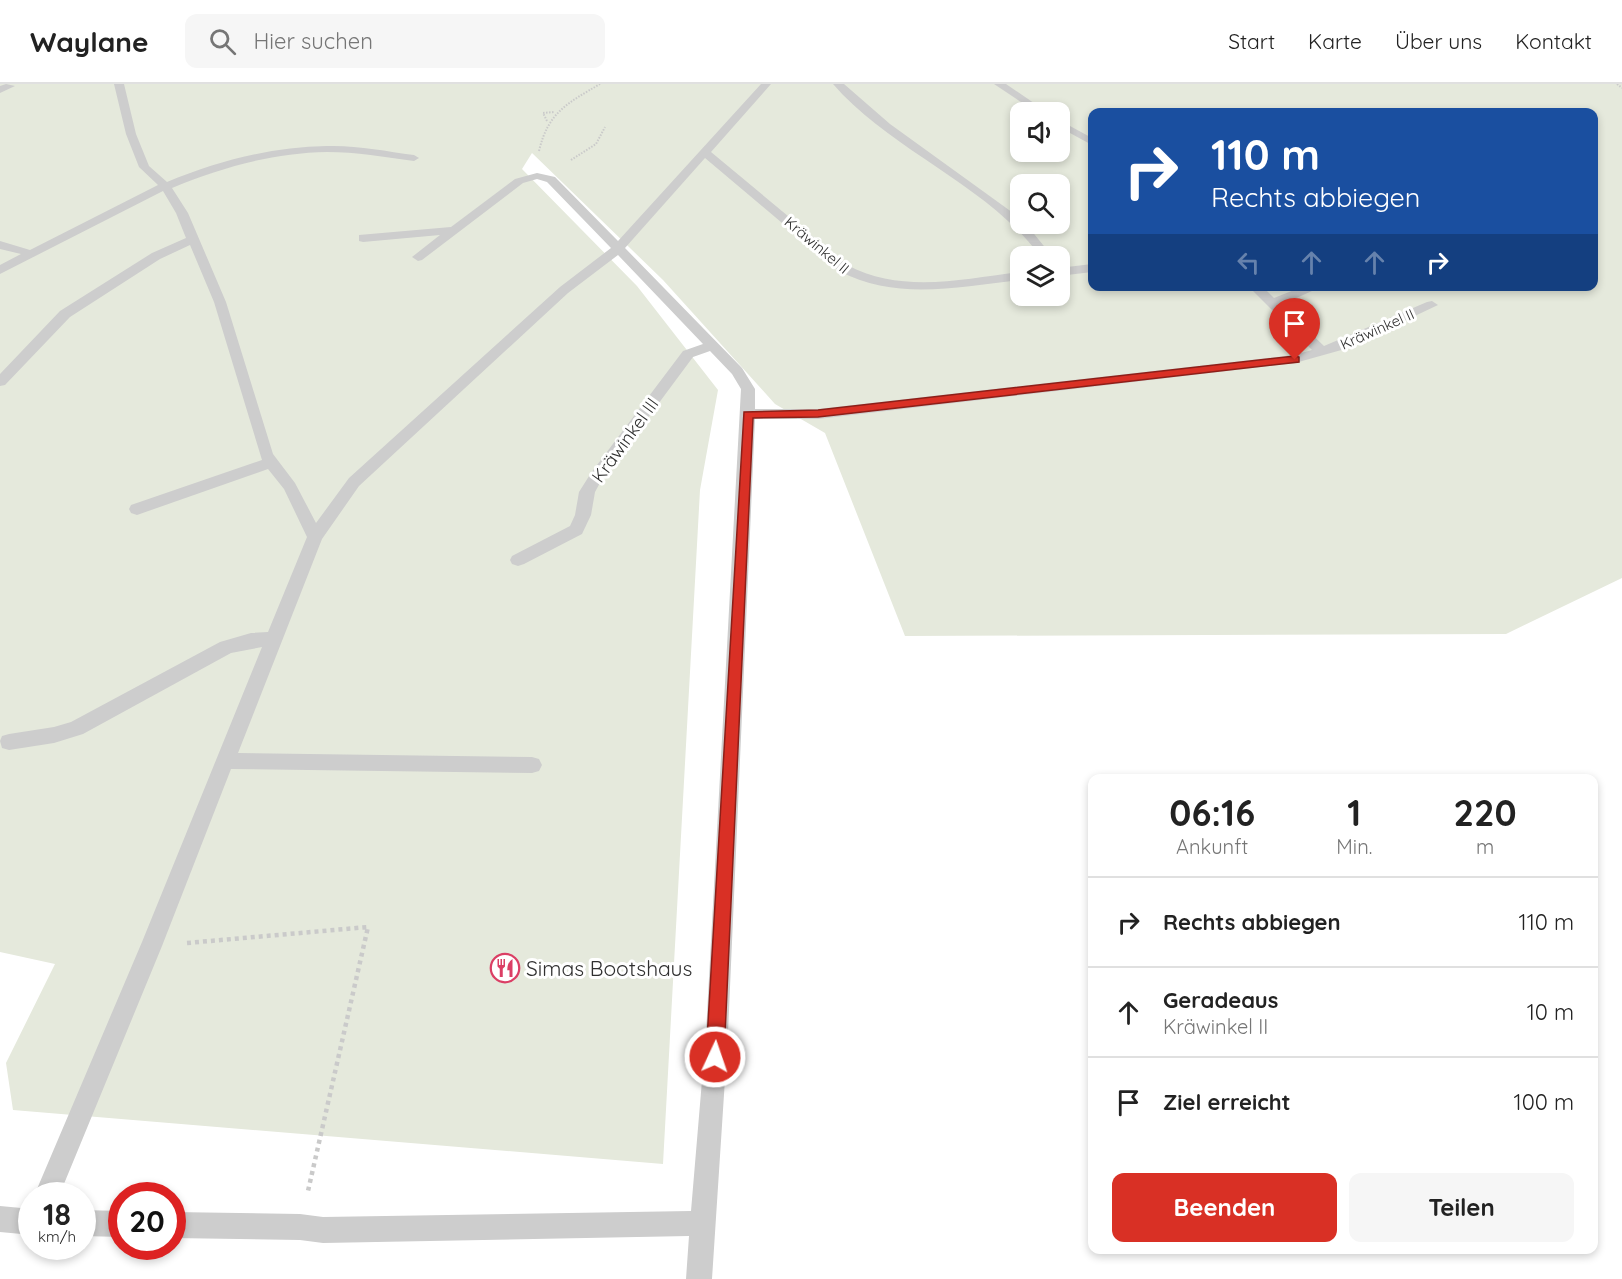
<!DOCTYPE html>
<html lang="de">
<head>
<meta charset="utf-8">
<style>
  :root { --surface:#fff; --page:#f6f6f6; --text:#222; --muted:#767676; --line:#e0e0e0; --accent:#d93025 }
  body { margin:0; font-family:Quicksand,sans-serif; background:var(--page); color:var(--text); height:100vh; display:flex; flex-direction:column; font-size:22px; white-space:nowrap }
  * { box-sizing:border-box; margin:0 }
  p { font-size:20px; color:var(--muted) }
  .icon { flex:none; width:33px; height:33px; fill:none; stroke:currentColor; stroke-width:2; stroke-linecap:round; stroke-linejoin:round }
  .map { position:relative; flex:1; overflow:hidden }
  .side { position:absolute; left:1088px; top:690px; width:510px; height:480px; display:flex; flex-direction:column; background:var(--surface); border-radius:12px; box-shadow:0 3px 9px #0003 }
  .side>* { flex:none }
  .hud { position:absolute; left:1088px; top:24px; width:510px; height:183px; border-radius:12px; box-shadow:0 3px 9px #0003; background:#1a4fa0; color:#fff; overflow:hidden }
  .controls { position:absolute; left:1010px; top:18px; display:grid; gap:12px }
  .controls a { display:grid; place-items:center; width:60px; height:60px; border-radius:12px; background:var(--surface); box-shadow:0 3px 9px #0003; font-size:30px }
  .speed { position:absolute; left:18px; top:1098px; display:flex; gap:12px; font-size:30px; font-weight:700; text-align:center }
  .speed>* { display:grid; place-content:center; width:78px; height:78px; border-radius:50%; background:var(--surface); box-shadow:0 3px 9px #0003; line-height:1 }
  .speed small { font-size:15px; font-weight:400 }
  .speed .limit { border:9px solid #d22; background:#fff; color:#111 }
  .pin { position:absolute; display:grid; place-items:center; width:51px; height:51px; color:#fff; margin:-62px -26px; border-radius:50% 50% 50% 0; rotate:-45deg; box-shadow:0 0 6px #0007 }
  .pin .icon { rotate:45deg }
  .me { position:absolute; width:66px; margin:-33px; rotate:3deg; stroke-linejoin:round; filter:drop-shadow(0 0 4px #0008) }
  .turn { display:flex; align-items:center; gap:21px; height:126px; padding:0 24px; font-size:27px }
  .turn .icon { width:78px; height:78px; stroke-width:2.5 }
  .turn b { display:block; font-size:42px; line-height:51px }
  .lanes { display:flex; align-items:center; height:57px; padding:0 24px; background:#0003; justify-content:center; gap:30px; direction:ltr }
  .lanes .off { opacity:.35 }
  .eta { display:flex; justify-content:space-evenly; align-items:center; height:102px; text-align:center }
  .eta b { font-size:36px; font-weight:700; line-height:42px }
  .button { display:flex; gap:12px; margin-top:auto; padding:12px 24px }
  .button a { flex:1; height:69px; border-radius:12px; background:var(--accent); color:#fff; font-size:24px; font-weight:700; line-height:69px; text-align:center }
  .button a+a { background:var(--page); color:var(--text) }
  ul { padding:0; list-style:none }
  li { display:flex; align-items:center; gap:18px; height:90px; padding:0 24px; border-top:2px solid var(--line) }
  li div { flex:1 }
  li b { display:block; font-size:22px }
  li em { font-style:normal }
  header { display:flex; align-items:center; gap:36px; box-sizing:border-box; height:84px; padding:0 30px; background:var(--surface); border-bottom:2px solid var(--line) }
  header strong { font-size:28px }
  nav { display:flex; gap:33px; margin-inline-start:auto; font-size:21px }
  .search { width:420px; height:54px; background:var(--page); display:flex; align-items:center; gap:15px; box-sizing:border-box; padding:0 21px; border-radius:12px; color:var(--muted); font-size:22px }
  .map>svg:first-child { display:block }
  .green { fill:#e5e9dc; fill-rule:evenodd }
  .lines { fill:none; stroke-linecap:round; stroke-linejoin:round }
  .path-far1 { stroke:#cacaca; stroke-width:2; stroke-dasharray:1.5 1.5; stroke-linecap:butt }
  .path { stroke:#cacaca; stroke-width:4.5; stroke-dasharray:4 4; stroke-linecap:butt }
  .service { fill:#cdcdcd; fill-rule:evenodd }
  .route { fill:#d93025; stroke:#8d1f18; stroke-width:1.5 }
  .labels { text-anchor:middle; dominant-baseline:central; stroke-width:6; stroke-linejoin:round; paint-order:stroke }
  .far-street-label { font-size:15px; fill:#303030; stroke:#fff }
  .street-label { font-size:18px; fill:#303030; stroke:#fff }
  .near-poi-label { font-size:21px; fill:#303030; stroke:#fff; text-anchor:start }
</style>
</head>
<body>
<header>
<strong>Waylane</strong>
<div class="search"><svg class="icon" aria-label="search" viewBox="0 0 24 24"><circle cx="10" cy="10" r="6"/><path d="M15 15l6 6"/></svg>Hier suchen</div>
<nav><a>Start</a><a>Karte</a><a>Über uns</a><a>Kontakt</a></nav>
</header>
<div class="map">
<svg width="1622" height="1195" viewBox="0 0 1622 1195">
  <rect width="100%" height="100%" fill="#fff"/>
  <!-- green -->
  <path class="green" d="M0,0H1622V494L1506,550L905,552L825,349L775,320L663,196L532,69L522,85L637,202L718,306L700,406L663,1080L13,1026L6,979L55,880L0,868ZM1020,28H1059V68H1020ZM1092,28H1593V202H1092ZM1020,100H1059V140H1020ZM1020,172H1059V212H1020Z"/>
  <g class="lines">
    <!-- path-far1 -->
    <g class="path-far1">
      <path d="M1617,0L1622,4"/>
      <path d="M547,37L543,29L554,28"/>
      <path d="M539,67C548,28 568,19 600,0"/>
      <path d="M571,76L596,60L605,43"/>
    </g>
    <!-- path -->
    <path class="path" d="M187,859L368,843L308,1107"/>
    <!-- service -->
    <g class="service">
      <path d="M6,0L15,2L0,9V2Z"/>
      <path d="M114,0H124L136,50L149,82L167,98C218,77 271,63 327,62C356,61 385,67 414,71L419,74L414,77C385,73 356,68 327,68C273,69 222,83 172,104L188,129L226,218L273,370L295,399L316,439L349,394L560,203L611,164L547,98L537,95L523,99L422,176L418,177L412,173L440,151L363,158L359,157V151L451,143L515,95L537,89L555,93L618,157L761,0H771L711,68L847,181C902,210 962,195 1020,188V196C958,203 896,217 839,187L705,74L625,164L742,284L755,305V325H818L1294,271L1312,266L1248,202H1262L1274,214L1304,202H1323L1281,221L1324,262L1427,218L1432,217L1438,221L1345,265L1295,279L818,335H755L728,949L712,1195H686L689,1152L323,1159L300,1156L172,1154V1128L300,1130L323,1133L691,1127L706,949L741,305L732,290L710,267L693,273L601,397L595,408L591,431L582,450L524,480L518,482L512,480L510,476L512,472L570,442L575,431L579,408L591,389L683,267L703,260L618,171L568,209L359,402L322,455L238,669L532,673L539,675L542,681L539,687L532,689L231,685L162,862L59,1112H34L142,858L262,563L231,569L83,650L54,659L9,666L2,664L0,657L2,652L9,650L54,643L71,638L220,558L251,549L268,548L307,453L284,405L268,385L137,431L131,429L129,425L131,421L262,376L214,218L190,161L160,175L70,233L5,301L0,302V290L60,227L152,169L186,154L176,129L163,107L0,190V181L21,170L0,165V157L30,166L158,101L139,83L126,50Z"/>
      <path d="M833,0H844L890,40L1020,134V140H1026L1052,172H1040C988,101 891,67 833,0Z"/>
      <path d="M994,0H1006L1047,28H1036Z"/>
      <path d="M1059,36L1092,54V61L1059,43Z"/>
      <path d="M1092,180V188L1059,192V184Z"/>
      <path d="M0,1122L32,1125V1151L0,1148Z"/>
      <path d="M82,1126L122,1127V1153L82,1152Z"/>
    </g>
  </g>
  <!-- route -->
  <path class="route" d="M1295,272L1299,273V278L818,333L753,334L724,973L721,979L715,982L709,979L706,973L744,328L818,326Z"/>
  <!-- icons -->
  <defs>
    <g id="restaurant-ring" transform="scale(1.5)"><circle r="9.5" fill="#fff" stroke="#db3f65" stroke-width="1.5"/><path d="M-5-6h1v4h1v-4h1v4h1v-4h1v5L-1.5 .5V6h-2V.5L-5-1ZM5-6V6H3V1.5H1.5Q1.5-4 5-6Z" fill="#db3f65"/></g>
  </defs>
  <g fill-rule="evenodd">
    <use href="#restaurant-ring" x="505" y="884"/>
  </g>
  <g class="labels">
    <!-- far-street labels -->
    <g class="far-street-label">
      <text transform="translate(817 161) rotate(40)">Kräwinkel II</text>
      <text transform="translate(1377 245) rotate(-24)">Kräwinkel II</text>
    </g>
    <!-- street labels -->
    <g class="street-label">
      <text transform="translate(625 356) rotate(-54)">Kräwinkel III</text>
    </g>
    <!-- near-poi labels -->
    <g class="near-poi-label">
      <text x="526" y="884">Simas Bootshaus</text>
    </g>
  </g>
</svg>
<div class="controls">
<a><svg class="icon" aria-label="sound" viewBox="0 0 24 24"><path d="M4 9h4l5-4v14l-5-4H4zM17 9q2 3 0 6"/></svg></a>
<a><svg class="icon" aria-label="search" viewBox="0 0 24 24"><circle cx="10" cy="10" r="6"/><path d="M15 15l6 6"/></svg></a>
<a><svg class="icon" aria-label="layers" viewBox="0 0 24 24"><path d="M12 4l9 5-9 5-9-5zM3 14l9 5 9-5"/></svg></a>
</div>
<div class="speed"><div>18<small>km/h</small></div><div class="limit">20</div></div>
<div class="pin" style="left:1295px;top:276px;background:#d93025"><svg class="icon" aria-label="arrive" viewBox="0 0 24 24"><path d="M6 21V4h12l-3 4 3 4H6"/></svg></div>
<svg class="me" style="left:715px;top:973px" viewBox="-20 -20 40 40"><circle r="17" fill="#d93025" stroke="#fff" stroke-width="3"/><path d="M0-11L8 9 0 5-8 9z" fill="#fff"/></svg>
<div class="hud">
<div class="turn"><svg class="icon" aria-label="right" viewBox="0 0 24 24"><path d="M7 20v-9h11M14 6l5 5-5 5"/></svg><div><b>110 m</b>Rechts abbiegen</div></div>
<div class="lanes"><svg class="icon off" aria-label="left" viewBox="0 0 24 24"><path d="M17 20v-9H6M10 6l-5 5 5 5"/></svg><svg class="icon off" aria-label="ahead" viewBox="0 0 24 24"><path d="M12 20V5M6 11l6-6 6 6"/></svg><svg class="icon off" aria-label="ahead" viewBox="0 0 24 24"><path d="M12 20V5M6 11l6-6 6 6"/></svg><svg class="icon" aria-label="right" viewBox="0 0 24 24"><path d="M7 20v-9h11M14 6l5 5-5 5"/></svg></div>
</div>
<section class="side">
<div class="eta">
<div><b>06:16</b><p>Ankunft</p></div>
<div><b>1</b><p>Min.</p></div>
<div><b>220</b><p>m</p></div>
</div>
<ul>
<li><svg class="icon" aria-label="right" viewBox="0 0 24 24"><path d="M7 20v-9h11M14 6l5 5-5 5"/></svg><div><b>Rechts abbiegen</b></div><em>110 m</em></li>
<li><svg class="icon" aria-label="ahead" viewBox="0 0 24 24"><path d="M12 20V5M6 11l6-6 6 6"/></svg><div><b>Geradeaus</b><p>Kräwinkel II</p></div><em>10 m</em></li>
<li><svg class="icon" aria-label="arrive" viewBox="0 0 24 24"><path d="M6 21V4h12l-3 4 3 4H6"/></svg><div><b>Ziel erreicht</b></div><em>100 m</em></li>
</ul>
<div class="button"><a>Beenden</a><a>Teilen</a></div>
</section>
</div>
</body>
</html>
